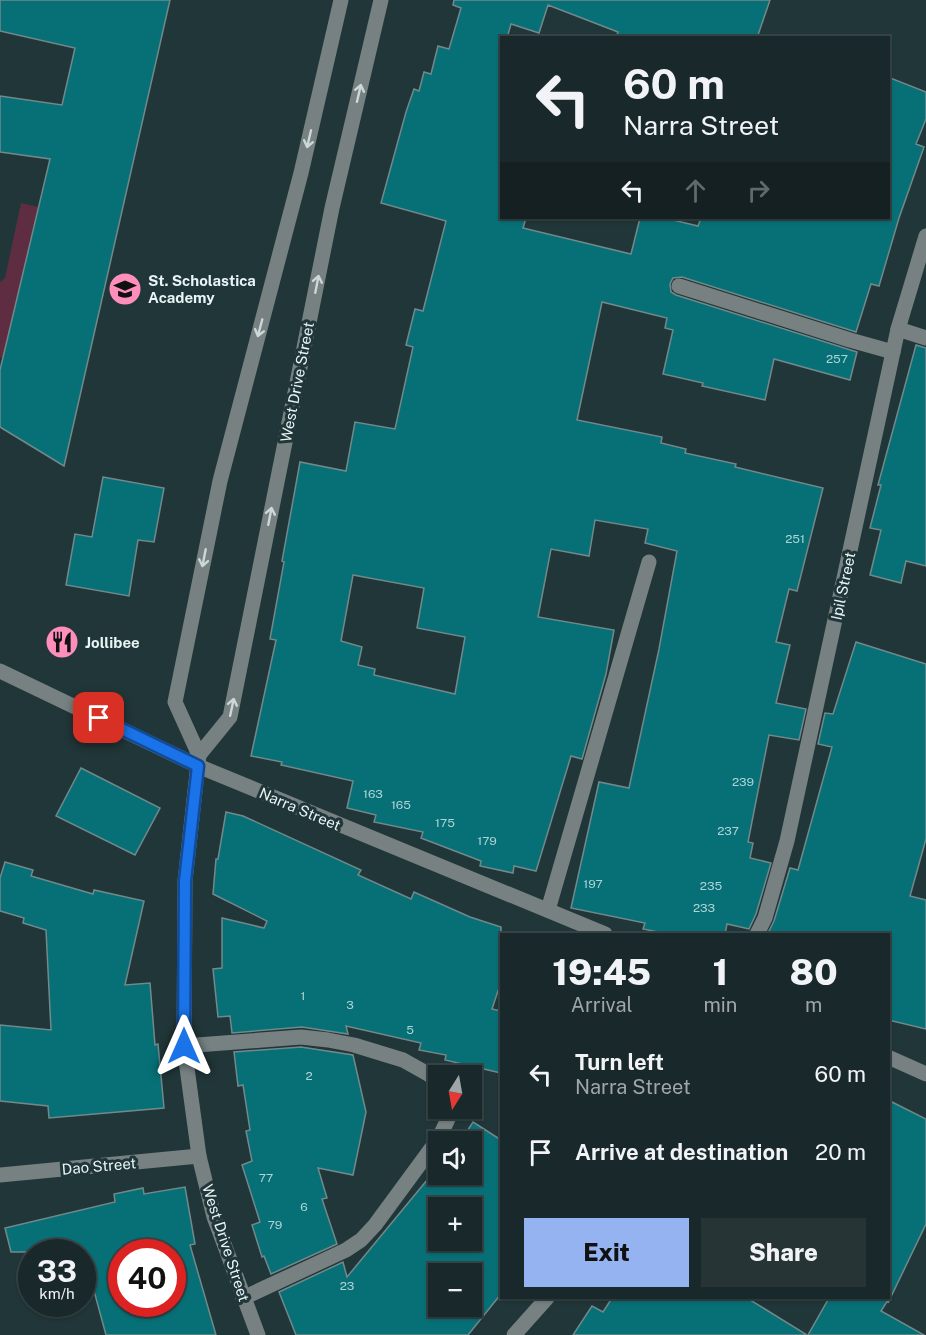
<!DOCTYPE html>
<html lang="en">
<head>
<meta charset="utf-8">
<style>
  :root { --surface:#19282a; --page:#263436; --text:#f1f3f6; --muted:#9fa6a8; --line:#374447; --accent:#95b2f1 }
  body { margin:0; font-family:"Public Sans",sans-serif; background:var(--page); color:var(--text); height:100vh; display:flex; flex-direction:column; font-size:22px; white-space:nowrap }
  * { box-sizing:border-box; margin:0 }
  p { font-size:20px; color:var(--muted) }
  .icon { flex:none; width:33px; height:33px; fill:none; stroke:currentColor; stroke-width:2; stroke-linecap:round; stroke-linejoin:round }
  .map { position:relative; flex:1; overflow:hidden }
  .side { position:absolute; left:500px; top:933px; width:390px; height:366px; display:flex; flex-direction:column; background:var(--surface); border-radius:0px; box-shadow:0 2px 4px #0004,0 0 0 2px var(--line) }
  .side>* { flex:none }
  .banner { position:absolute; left:500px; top:36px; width:390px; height:183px; border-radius:0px; box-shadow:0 2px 4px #0004,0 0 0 2px var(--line); background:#19282a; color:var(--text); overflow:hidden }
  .needle { width:39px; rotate:191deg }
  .buttons { position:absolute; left:428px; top:1065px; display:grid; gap:12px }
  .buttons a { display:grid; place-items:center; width:54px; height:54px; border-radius:0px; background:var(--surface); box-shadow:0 2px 4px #0004,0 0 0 2px var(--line); font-size:30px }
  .speed { position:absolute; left:18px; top:1239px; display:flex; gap:12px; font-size:30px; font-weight:700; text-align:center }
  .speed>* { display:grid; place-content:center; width:78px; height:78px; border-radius:50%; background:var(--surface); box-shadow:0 2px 4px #0004,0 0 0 2px var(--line); line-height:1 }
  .speed small { font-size:15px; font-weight:400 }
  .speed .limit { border:9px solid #d22; background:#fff; color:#111 }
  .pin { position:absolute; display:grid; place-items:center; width:51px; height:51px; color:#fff; margin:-26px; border-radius:12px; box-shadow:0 3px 9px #0006 }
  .me { position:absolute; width:66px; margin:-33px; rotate:0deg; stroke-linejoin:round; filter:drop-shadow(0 0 4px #0008) }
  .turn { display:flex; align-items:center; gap:21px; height:126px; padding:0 24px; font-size:27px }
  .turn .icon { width:78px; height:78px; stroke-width:2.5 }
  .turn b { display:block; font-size:42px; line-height:51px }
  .lanes { display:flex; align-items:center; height:57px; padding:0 24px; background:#0003; justify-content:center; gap:30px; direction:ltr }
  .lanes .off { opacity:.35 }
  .eta { display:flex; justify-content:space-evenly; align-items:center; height:102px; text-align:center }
  .eta b { font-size:36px; font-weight:800; line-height:42px }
  .action { display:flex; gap:12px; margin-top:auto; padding:12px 24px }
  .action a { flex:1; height:69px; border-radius:0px; background:var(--accent); color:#111; font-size:24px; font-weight:800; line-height:69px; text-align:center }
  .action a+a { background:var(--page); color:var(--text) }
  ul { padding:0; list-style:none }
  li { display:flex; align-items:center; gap:18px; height:78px; padding:0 24px }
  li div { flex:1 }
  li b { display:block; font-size:22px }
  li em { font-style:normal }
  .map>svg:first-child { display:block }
  .green { fill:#5e2d41 }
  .building { fill:#067076; stroke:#72898b; stroke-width:1.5; fill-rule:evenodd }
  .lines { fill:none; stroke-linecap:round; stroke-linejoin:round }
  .minor { stroke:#778182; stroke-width:15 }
  .oneway { stroke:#ccd7d8 }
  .route-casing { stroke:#114b97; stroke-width:15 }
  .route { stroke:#1a73e8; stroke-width:10 }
  .labels { text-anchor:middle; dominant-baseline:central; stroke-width:6; stroke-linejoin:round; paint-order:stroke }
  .number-label { font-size:12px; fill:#b0d3d5 }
  .poi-label { font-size:15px; font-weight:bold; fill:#e8f4f5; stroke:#213638; text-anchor:start }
  .street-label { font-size:15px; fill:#e8f4f5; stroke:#213638 }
</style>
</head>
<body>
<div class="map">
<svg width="926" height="1335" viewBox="0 0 926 1335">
  <rect width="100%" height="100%" fill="#213638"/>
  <!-- green -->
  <path class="green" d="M21,203L38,207L3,359L0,357V282L5,278Z"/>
  <!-- building -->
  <g class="building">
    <path d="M0,0H170L64,466L0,427V370L50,159L0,152V96L62,105L75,48L0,31Z"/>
    <path d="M454,0H770L757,38H616L618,32L548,5L539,33L511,24L507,38H501V218H526L523,228L631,254L640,218H665L698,226L701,218H888V77L926,92V119L916,144L924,147L899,218L879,286L871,284L856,332L682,277L673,278L670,284L671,292L676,295L857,352L850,380L774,359L765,400L702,386L703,383L663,374L673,330L665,328L667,318L602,302L577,420L662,437L661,443L686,449L685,453L736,464L735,467L823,488L797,591L789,589L776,642L790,645L776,703L806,709L799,740L769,735L748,842L753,843L750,858L771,863L756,914L749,929L727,924L725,934H668L643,929L645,923L571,908L599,782L629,788L659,649L677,551L645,543L648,529L595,520L589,556L551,549L538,617L614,630L606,674L582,759L571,756L536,871L514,866L513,873L480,866L481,861L421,838L423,832L374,822L376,815L347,808L353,781L281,765L282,762L251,756L276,640L270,639L284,562L282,561L300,462L346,471L355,422L395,429L413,347L406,345L415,309L423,311L446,221L381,203L406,112L414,89L419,91L424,72L431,74L438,46L449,49L461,8L453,5ZM353,575L424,588L417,628L465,637L455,694L374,675L375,669L358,665L362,647L341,641Z"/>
    <path d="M916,345L926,348V566L906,561L901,583L870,575L881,530L870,528L881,485H878Z"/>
    <path d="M103,477L164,488L154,542L138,540L129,596L66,585L75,534L92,537Z"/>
    <path d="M856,642L926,664V839L910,896L926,900V1029L888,1020V934L768,933L774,921L790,868L798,870L832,747L818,744L825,713L833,714Z"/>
    <path d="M81,768L160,808L135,855L56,816Z"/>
    <path d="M226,812L243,816L361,870L358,875L411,899L414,892L470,917L501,927V982L492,1009L501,1011V1073L445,1060L446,1055L419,1050L421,1043L346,1026L348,1034L302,1027L232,1033L230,1016L218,1017L213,969L222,968V918L264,928L267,921L213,894L216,859H218Z"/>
    <path d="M5,862L33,870L31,876L93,894L94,890L144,901L125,985L150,983L155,1045L158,1044L164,1108L49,1118L48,1106L0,1101V1025L51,1030L46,930L23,923L24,918L0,911V878Z"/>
    <path d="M301,1047L353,1055L366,1112L353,1175L318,1168L327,1198L322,1199L337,1244L271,1274L264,1256L262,1257L252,1225L260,1222L242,1165L252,1161L246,1131L250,1130L243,1085L238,1086L234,1052Z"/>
    <path d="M888,1100L926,1119V1224L888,1303V1300L881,1311L924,1335H808L829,1298H888Z"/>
    <path d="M473,1122L501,1140V1294L468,1335H296L279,1292L343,1262L347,1277L432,1174H471V1142H460ZM438,1208H471V1240H438ZM438,1274H471V1306H438Z"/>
    <path d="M185,1187L195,1244L190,1245L216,1335H106L90,1276L85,1277L82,1252H11L5,1228L115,1202L114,1194L143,1188L144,1194ZM122,1252H172V1304H122Z"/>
    <path d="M612,1298H747L807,1335H573L592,1306L603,1312Z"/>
  </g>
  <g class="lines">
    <!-- minor -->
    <g class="minor">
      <path d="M679,286L850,340L893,352"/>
      <path d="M898,329L926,338"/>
      <path d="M0,671L198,766L605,934"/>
      <path d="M199,755L230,717L332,208L381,0"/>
      <path d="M548,910L649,562"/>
      <path d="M757,934L765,918L787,841L898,329L926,236"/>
      <path d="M184,1046L301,1037L328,1040L354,1045L403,1060L428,1074L438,1082"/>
      <path d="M888,1057L926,1074"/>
      <path d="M0,1175L199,1156"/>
      <path d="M243,1298L346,1250L361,1240L375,1225L439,1138L448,1119L450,1108"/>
      <path d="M258,1335L214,1217L199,1156L184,1046L185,881L199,755L175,702L220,481L301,173L341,0"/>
      <path d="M514,1335L547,1298"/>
    </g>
  </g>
  <!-- one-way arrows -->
  <defs><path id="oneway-shaft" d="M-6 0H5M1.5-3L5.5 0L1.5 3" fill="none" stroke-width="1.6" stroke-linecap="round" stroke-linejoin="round" transform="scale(1.5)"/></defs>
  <g class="oneway">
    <use href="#oneway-shaft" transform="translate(359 93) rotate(-77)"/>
    <use href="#oneway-shaft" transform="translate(309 139) rotate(103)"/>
    <use href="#oneway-shaft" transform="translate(317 284) rotate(-79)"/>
    <use href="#oneway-shaft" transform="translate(260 328) rotate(105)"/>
    <use href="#oneway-shaft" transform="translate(270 516) rotate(-79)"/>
    <use href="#oneway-shaft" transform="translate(204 558) rotate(101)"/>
    <use href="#oneway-shaft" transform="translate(232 707) rotate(-78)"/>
  </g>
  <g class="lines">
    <!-- route casing -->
    <g class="route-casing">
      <path id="route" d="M99,718L198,766L185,881L184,1046"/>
    </g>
    <!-- route -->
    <use href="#route" class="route"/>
  </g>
  <!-- icons -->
  <defs>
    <g id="school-disc" transform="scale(1.725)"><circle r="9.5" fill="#fe8ebb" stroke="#213638"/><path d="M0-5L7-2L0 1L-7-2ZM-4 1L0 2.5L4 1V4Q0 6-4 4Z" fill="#111"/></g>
    <g id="restaurant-disc" transform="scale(1.725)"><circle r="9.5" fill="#fe8ebb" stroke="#213638"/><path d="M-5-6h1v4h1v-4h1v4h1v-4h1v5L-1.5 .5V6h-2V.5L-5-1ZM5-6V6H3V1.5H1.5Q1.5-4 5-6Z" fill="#111"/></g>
  </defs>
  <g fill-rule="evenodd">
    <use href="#school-disc" x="125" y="289"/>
    <use href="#restaurant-disc" x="62" y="642"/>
  </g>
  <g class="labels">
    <!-- number labels -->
    <g class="number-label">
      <text x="837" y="359">257</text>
      <text x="795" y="539">251</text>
      <text x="743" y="782">239</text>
      <text x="373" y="794">163</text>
      <text x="401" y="805">165</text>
      <text x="445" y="823">175</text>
      <text x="728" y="831">237</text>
      <text x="487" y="841">179</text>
      <text x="593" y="884">197</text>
      <text x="711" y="886">235</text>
      <text x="704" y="908">233</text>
      <text x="303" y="996">1</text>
      <text x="350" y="1005">3</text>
      <text x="410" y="1030">5</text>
      <text x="309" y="1076">2</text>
      <text x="266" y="1178">77</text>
      <text x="304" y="1207">6</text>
      <text x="275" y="1225">79</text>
      <text x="347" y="1286">23</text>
    </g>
    <!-- poi labels -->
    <g class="poi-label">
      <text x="148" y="280">St. Scholastica<tspan x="148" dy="17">Academy</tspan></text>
      <text x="85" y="642">Jollibee</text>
    </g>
    <!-- street labels -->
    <g class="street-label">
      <text transform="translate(297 382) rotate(-79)">West Drive Street</text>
      <text transform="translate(843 586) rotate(-78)">Ipil Street</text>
      <text transform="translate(300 809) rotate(23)">Narra Street</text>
      <text transform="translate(99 1166) rotate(-5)">Dao Street</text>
      <text transform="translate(226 1243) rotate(72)">West Drive Street</text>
    </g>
  </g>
</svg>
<div class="buttons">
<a><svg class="needle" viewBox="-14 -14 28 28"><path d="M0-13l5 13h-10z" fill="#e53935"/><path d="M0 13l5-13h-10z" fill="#9fa6a8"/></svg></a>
<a><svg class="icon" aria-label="sound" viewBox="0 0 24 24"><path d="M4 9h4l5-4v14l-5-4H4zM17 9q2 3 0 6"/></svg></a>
<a>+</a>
<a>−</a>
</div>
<div class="speed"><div>33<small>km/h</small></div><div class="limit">40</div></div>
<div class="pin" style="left:99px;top:718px;background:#d93025"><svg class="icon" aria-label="arrive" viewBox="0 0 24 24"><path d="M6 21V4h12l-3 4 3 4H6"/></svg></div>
<svg class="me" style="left:184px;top:1046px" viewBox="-20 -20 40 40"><path d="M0-17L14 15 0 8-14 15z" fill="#1a73e8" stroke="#fff" stroke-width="4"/></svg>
<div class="banner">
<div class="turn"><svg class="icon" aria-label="left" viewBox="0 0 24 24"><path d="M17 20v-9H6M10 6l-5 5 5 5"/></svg><div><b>60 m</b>Narra Street</div></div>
<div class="lanes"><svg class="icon" aria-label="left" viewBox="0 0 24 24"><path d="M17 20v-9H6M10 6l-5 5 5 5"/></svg><svg class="icon off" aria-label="ahead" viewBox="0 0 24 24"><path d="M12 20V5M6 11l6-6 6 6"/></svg><svg class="icon off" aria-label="right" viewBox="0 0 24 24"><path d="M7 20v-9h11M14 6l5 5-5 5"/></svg></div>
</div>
<section class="side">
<div class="eta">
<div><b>19:45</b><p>Arrival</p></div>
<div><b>1</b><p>min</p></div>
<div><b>80</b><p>m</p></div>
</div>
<ul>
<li><svg class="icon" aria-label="left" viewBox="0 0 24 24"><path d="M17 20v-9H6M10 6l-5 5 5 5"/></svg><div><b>Turn left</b><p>Narra Street</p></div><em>60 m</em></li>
<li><svg class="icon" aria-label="arrive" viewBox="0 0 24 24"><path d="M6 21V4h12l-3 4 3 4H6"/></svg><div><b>Arrive at destination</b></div><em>20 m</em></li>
</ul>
<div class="action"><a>Exit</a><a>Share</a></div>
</section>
</div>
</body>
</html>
